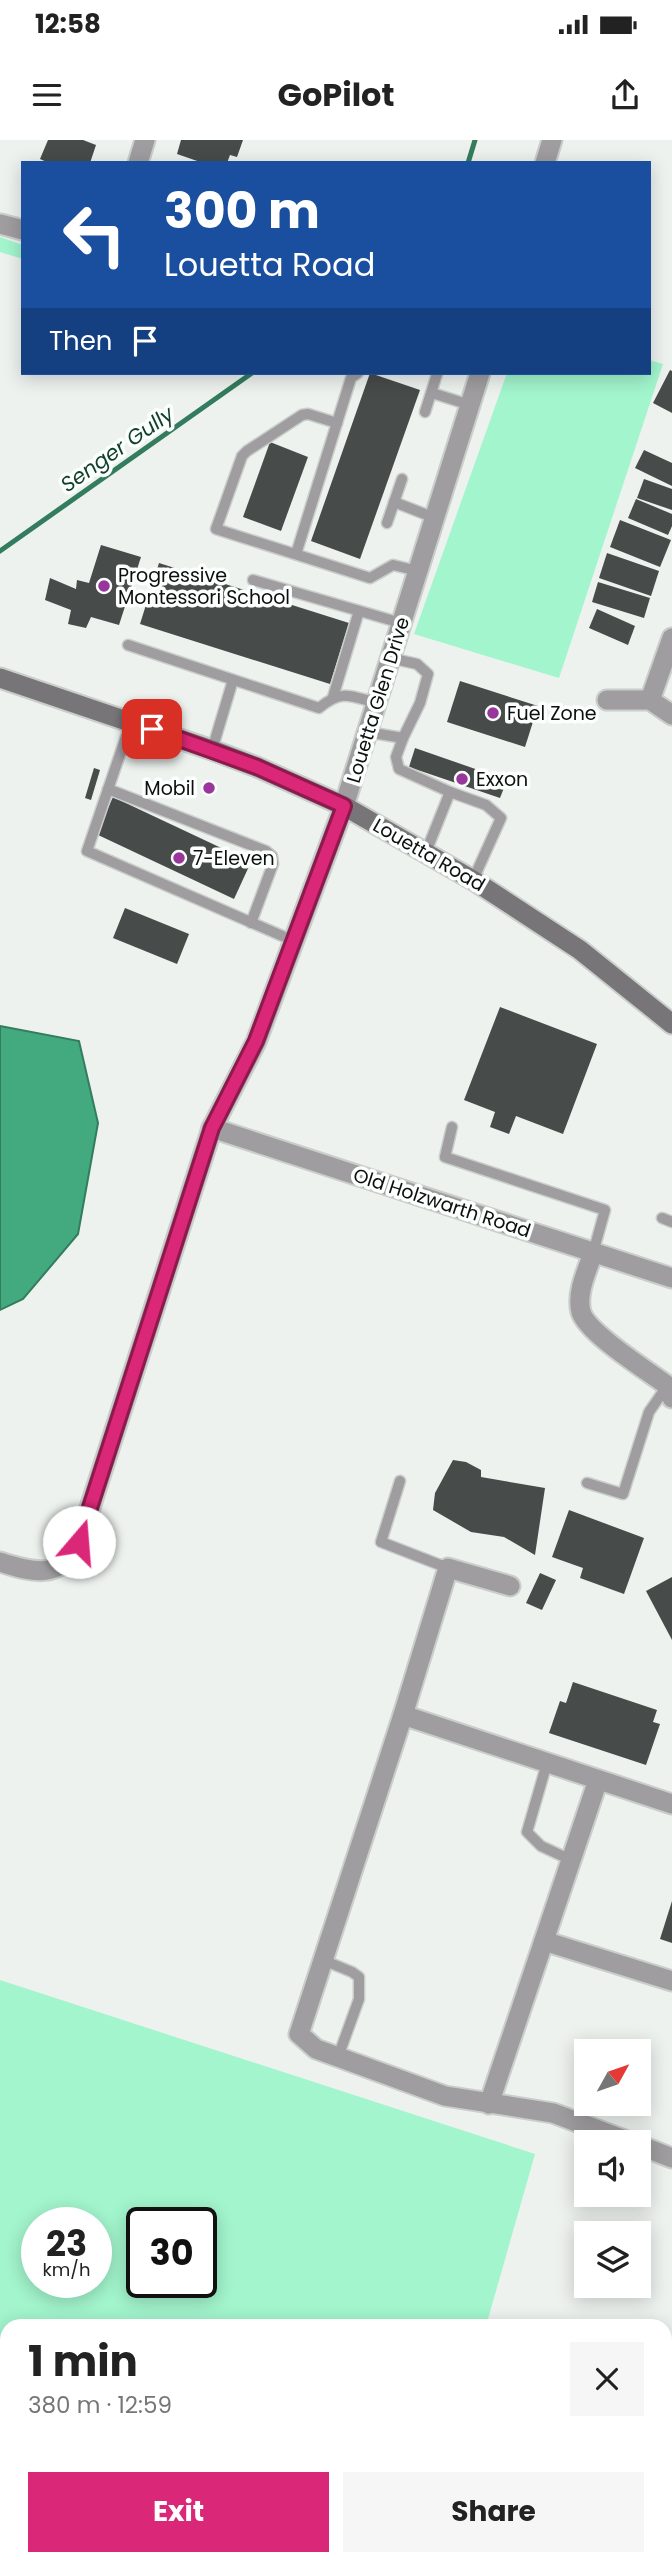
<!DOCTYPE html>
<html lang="en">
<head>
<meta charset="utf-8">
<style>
  :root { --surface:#fff; --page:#f6f6f6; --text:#222; --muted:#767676; --accent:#db2777 }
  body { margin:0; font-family:Poppins,sans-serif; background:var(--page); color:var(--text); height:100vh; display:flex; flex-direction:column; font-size:26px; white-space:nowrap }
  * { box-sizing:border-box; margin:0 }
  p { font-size:23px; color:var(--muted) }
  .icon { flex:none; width:38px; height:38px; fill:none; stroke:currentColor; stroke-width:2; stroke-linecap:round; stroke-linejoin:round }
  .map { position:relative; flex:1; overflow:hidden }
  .panel { position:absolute; left:0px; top:2179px; width:672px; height:247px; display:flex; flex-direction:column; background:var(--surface); border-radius:21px 21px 0 0; box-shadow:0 4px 18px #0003 }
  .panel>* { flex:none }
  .banner { position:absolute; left:21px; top:21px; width:630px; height:214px; border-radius:0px; box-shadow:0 4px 18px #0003; background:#1a4fa0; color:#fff; overflow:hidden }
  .needle { width:46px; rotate:50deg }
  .tools { position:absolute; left:574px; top:1899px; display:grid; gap:14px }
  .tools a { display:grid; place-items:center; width:77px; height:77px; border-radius:0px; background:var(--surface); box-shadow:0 4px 18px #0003; font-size:35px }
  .speed { position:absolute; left:21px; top:2067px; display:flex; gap:14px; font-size:35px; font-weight:700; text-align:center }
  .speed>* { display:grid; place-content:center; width:91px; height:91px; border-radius:50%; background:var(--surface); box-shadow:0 4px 18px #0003; line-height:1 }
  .speed small { font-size:18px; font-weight:400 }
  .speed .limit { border:4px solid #111; border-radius:10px; background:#fff; color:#111 }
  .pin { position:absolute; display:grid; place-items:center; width:60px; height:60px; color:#fff; margin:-30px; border-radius:14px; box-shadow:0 4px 10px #0006 }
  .me { position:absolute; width:77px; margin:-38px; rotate:18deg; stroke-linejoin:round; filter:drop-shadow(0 0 5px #0008) }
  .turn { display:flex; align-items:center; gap:24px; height:147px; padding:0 28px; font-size:32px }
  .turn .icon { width:91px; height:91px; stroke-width:2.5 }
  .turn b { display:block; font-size:49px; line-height:60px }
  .then { display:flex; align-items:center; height:66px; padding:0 28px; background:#0003; gap:14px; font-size:26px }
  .round { display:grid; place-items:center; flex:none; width:74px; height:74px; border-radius:0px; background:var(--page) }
  .head { display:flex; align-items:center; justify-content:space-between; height:119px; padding:0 28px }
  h1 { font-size:42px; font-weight:700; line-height:52px }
  .cta { display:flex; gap:14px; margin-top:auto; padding:14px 28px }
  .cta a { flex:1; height:80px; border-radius:0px; background:var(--accent); color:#fff; font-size:28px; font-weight:700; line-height:80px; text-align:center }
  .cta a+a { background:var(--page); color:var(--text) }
  .status { display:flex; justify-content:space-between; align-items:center; height:49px; padding:0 35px; background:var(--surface); direction:ltr }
  .status svg { height:19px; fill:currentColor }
  header { display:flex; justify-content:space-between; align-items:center; height:91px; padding:0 28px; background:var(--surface); font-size:32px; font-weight:700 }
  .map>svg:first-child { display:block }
  .green { fill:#a2f5cd; fill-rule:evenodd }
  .water { fill:#43aa7f; stroke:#337c5d; stroke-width:2 }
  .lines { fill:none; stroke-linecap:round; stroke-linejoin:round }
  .stream { stroke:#337c5d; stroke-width:5 }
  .building { fill:#474b49 }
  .service-casing { stroke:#c9cecb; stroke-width:13 }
  .minor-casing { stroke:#c9cecb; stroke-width:23 }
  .tertiary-casing { stroke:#c9cecb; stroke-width:23 }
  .secondary-casing { stroke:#c9cecb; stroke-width:23 }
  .service { stroke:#9f9d9f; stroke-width:10 }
  .minor { stroke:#9f9d9f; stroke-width:19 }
  .tertiary { stroke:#9f9d9f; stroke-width:19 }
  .secondary { stroke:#787578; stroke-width:19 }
  .route-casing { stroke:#8e194d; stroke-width:18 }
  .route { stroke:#db2777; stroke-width:12 }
  .poi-dot { fill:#98369c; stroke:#fbfffd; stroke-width:2.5 }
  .labels { text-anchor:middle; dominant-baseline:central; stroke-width:7; stroke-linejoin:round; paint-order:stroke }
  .poi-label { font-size:19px; fill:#0d0f0e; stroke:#fbfffd; text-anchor:start }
  .street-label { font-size:19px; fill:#0d0f0e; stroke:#fbfffd }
  .water-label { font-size:21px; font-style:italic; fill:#123e2c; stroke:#fbfffd }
</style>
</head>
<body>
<div class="status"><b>12:58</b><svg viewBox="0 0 49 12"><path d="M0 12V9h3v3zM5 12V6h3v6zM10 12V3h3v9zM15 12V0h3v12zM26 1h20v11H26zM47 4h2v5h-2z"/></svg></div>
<header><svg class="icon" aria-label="menu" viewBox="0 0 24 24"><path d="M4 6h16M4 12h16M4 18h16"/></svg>GoPilot<svg class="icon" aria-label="share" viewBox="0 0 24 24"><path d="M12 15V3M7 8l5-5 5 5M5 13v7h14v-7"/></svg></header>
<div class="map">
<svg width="672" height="2425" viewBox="0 0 672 2425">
  <rect width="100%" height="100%" fill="#edf2ef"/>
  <!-- green -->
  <g class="green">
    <path d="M0,97L23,105V119L0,112Z"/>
    <path d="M649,220L663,224L559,538L414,494L507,233H649Z"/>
    <path d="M0,1840L535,2014L486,2186H7V2418L98,2419L96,2425H0ZM96,2082V2142H37V2082ZM201,2082V2142H142V2082Z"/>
    <path d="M133,2419H161L159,2425H131Z"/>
    <path d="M208,2419H366L363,2425H255Z"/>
    <path d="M446,2419L572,2418L579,2421L578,2425H444Z"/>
  </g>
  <!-- water -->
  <g class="water">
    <path d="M0,886L79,901L98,983L78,1094L23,1159L0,1170Z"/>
    <path d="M366,2418H446V2419L444,2425H363Z"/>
    <path d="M161,2419H208L255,2425H159Z"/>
  </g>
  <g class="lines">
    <!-- stream -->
    <g class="stream">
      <path d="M468,23L475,0"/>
      <path d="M0,411L252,233"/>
    </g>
  </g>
  <!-- building -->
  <g class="building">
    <path d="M48,0H83L96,5L90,23H49L40,19Z"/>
    <path d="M181,0H243L237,17L230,15L227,23H203L177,14Z"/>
    <path d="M670,230L672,231V273L653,263Z"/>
    <path d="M370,233L420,250L360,419L311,401Z"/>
    <path d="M270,302L308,317L281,391L243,377Z"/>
    <path d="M644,310L672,323V346L635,328Z"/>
    <path d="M644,339L672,349V370L637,358Z"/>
    <path d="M636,359L672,374V386L668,395L628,378Z"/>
    <path d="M620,380L671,400L660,427L610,407Z"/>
    <path d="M101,405L141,417L119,485L91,477L86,488L68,484L71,470L45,460L50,438L76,449L77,440L89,443Z"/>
    <path d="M607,413L659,431L651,456L599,438Z"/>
    <path d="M159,423L349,483L330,544L140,484Z"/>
    <path d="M598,442L650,458L644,478L592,462Z"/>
    <path d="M597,469L635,486L628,505L589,488Z"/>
    <path d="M460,541L538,566L525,607L447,582Z"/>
    <path d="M415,608L507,640L500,658L409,627Z"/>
    <path d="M94,628L100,630L91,660L85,658Z"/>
    <path d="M113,657L251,722L234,759L96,694Z"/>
    <path d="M125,768L189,794L177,824L113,798Z"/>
    <path d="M500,867L597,904L563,994L516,976L509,994L490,987L495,972L464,960Z"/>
    <path d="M453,1320L466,1322L481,1330V1337L545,1348L535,1415L504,1397L471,1392L433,1370L435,1353Z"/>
    <path d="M569,1370L644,1398L624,1454L580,1438L583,1428L552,1417Z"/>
    <path d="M540,1433L556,1440L542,1470L526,1463Z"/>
    <path d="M672,1437V1500L646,1451Z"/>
    <path d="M573,1542L657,1570L653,1582L660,1584L646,1625L549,1593L560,1561L566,1563Z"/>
    <path d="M672,1761V1803L660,1799Z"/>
  </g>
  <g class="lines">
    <!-- service casing -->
    <g class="service-casing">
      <g id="service">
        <path d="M432,253L470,265"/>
        <path d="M425,272L437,234"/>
        <path d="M337,283L308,274L302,275L247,311L242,316L216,389L370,438L393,425L418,431"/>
        <path d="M394,362L435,378"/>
        <path d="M387,383L402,339"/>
        <path d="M296,414L351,238L358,233"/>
        <path d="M253,440L401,483"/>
        <path d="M128,505L319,568C342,549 350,556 377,563"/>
        <path d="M333,557L359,471"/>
        <path d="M131,582L87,711L294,801"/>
        <path d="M367,592L403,598L420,563L428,534L417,524L390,518"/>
        <path d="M403,598L396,617L399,629L450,652"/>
        <path d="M212,610L233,540"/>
        <path d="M108,649L266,711L272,716L273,724L251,783"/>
        <path d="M426,712L450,652L486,665L501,678L473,740"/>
        <path d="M452,987L445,1017L605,1070L593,1113"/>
        <path d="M662,1078L672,1082"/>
        <path d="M400,1341L381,1402L448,1428"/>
        <path d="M587,1343L623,1354L649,1272L667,1246"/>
        <path d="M547,1623L527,1692L541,1706L571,1720"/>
        <path d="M323,1820L352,1832L359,1837V1859L338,1917"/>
        <path d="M110,2425L111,2418"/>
      </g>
    </g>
    <!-- minor casing -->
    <g class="minor-casing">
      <g id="minor">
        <path d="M138,23L145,0"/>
        <path d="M0,84L23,90"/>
        <path d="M607,560H650L672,575"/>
        <path d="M650,560L672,498"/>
        <path d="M212,988L672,1138"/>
        <path d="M593,1113C587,1131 576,1153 581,1172C587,1193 648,1231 668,1246L672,1258"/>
        <path d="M0,1422C34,1433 61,1440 79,1402L212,988L256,902L344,666"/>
        <path d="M403,1575L448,1428L510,1446"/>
        <path d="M544,1801L672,1841"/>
        <path d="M489,1964L598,1640"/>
        <path d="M630,2002L553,1973L445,1956L316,1909L299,1894L403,1575L672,1664"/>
        <path d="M639,2005L672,2018"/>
      </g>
    </g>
    <!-- tertiary casing -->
    <g class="tertiary-casing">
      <g id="tertiary">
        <path d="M545,23L552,0"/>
        <path d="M344,666L480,233"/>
      </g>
    </g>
    <!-- secondary casing -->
    <g class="secondary-casing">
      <path id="secondary" d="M0,538L212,610L257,627L344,666L473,740L580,810L672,884"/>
    </g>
    <!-- service -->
    <use href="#service" class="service"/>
    <!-- minor -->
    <use href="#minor" class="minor"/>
    <!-- tertiary -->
    <use href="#tertiary" class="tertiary"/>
    <!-- secondary -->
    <use href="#secondary" class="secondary"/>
  </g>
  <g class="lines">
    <!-- route casing -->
    <g class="route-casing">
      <path id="route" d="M79,1402L212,988L256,901L344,666L257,627L152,589"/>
    </g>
    <!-- route -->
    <use href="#route" class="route"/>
  </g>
  <!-- markers -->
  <g class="poi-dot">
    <circle cx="104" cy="446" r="7"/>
    <circle cx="493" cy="573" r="7"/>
    <circle cx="462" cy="639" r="7"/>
    <circle cx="209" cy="648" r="7"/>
    <circle cx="179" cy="718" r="7"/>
  </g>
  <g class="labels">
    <!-- poi labels -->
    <g class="poi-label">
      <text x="118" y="435">Progressive<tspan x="118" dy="22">Montessori School</tspan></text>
      <text x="507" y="573">Fuel Zone</text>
      <text x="476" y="639">Exxon</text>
      <text x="195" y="648" text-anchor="end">Mobil</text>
      <text x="193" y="718">7-Eleven</text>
    </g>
    <!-- street labels -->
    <g class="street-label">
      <text transform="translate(378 560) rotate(-73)">Louetta Glen Drive</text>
      <text transform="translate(429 715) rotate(30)">Louetta Road</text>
      <text transform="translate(442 1063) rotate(18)">Old Holzwarth Road</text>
    </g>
    <!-- water labels -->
    <g class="water-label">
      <text transform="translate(117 309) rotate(-35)">Senger Gully</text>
    </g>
  </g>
</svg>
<div class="tools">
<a><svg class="needle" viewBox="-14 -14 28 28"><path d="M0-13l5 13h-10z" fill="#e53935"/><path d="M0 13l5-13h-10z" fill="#767676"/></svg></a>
<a><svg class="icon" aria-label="sound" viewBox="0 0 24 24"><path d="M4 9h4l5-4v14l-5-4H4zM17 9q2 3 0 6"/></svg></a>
<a><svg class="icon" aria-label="layers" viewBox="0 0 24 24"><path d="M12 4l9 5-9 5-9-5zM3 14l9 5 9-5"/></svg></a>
</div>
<div class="speed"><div>23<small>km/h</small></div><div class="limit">30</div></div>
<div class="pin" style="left:152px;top:589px;background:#d93025"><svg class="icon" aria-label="arrive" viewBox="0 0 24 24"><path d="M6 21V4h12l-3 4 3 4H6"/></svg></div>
<svg class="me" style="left:79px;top:1402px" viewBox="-20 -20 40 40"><circle r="19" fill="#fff"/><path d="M0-13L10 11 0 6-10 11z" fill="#db2777"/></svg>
<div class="banner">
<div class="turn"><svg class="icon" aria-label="left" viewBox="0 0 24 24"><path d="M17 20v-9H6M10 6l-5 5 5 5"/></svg><div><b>300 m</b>Louetta Road</div></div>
<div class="then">Then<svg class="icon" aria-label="arrive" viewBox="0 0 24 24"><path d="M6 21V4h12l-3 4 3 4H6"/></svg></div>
</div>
<section class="panel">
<div class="head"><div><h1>1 min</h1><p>380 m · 12:59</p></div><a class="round"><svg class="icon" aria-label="close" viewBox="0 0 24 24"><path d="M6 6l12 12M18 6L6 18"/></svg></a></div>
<div class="cta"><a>Exit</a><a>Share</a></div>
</section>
</div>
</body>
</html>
